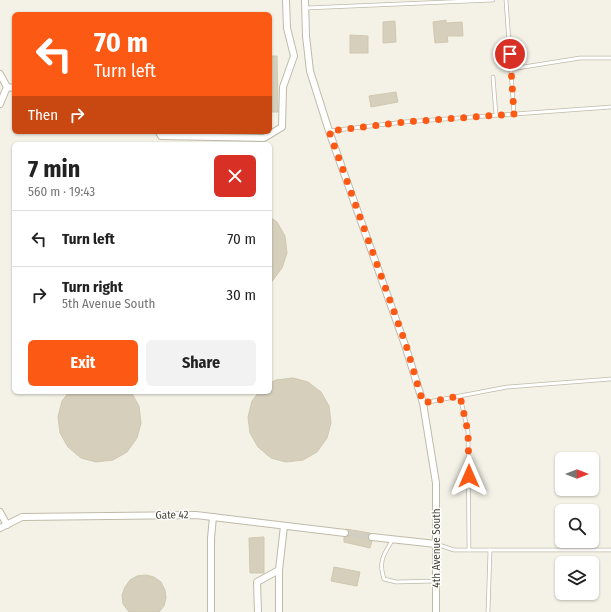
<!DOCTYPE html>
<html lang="en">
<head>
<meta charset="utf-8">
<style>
  :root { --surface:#fff; --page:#f2f2f2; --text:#222; --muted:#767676; --line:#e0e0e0; --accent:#fc5915 }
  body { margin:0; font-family:"Fira Sans Condensed",sans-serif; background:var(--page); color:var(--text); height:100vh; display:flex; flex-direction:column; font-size:15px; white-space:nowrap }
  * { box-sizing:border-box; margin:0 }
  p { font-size:13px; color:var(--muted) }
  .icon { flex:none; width:22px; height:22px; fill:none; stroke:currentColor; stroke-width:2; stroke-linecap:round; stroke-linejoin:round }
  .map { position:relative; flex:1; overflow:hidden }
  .panel { position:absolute; left:12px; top:142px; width:260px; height:252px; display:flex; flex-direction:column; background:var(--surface); border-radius:6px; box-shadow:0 1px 3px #0004 }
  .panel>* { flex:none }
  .hud { position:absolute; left:12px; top:12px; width:260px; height:122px; border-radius:6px; box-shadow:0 1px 3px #0004; background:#fc5915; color:#fff; overflow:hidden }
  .needle { width:26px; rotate:90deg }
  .tools { position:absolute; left:555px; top:452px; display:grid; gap:8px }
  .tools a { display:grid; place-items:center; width:44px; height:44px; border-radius:6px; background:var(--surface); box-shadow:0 1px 3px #0004; font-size:20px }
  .pin { position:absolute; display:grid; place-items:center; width:34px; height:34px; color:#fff; margin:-17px; border:2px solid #fff; border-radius:50%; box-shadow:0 1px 4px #0007 }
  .me { position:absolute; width:44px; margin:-22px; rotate:0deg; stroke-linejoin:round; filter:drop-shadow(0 0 3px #0008) }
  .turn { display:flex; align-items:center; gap:14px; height:84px; padding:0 16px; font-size:18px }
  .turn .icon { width:52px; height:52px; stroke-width:2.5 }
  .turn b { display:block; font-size:28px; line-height:34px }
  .then { display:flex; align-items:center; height:38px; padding:0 16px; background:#0003; gap:8px; font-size:15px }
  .round { display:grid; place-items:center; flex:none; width:42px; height:42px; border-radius:6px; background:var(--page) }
  .head { display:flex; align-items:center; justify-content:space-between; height:68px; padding:0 16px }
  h1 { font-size:24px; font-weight:700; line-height:30px }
  .action { display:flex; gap:8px; margin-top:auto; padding:8px 16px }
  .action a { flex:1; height:46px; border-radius:6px; background:var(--accent); color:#fff; font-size:16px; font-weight:700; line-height:46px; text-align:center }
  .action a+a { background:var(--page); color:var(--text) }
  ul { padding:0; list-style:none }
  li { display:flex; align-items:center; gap:12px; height:56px; padding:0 16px; border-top:1px solid var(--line) }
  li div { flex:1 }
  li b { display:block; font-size:15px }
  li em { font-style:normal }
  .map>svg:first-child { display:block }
  .building { fill:#d5cfbc; stroke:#d0c8af }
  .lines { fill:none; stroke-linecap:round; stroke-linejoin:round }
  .minor-tunnel { stroke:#d1cfc4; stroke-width:6; stroke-dasharray:6 3; stroke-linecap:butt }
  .service-casing { stroke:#bfbba9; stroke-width:4.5 }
  .minor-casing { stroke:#bfbba9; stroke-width:8 }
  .service { stroke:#fff; stroke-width:3 }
  .minor { stroke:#fff; stroke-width:6 }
  .route { stroke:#fc5915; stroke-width:7; stroke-dasharray:0 12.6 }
  .labels { text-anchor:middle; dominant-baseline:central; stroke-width:3; stroke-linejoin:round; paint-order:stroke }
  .street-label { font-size:11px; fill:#474336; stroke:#fff }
</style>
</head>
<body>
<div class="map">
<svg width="611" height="612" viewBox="0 0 611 612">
  <rect width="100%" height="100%" fill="#f4f2e7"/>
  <!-- building -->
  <g class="building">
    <path d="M446,20V23L462,22L463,36H447L448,42L435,43L433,22Z"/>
    <path d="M395,21L396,42L383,43V22Z"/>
    <path d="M350,35L368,36V53H350Z"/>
    <path d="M270,56H277L278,112H270Z"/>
    <path d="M396,92L398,102L371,107L369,96Z"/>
    <path d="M270,217L277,222L285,236L287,253L282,268L270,284Z"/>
    <path d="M293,378L308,382L321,392L329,406L331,423L327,438L317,452L303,460L286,462L271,458L258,447L250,433L248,417L252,401L259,392H270V383L276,380Z"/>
    <path d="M69,392H131L139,406L141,423L137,438L127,452L113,460L96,462L81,458L68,447L60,433L58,417L62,401Z"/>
    <path d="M346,529L370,533L368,537L372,541L370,548L344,542V537L349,534Z"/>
    <path d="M264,537V573H250L249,538Z"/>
    <path d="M334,567L360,572L357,586L331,581Z"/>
    <path d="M146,575L154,577L161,582L165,590L166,598L164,606L159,612H129L123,604L122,595L125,587L130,580L137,576Z"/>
  </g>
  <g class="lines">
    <!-- minor-tunnel -->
    <path class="minor-tunnel" d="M345,533L372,537"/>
    <!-- service casing -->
    <g class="service-casing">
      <g id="service">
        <path d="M506,0L514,114"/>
        <path d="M306,8L493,0"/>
        <path d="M511,69L580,58H611"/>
        <path d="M493,77L496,115"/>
        <path d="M329,131L404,122L611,107"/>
        <path d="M460,396L468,432L469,550"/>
        <path d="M423,403L507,387L611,379"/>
        <path d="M393,539C384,554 378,561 384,579L396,582L436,581"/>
        <path d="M436,544L454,550H611"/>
        <path d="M488,612L490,550"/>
      </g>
    </g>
    <!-- minor casing -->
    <g class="minor-casing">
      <g id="minor">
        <path d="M305,0L306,36L310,71L329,131L405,345L423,403L436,483V612"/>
        <path d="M0,74L7,87L14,88"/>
        <path d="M0,104L7,87"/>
        <path d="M159,132L161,136L264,138L282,127L283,87L294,56L287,28L286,0"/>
        <path d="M0,512L7,525"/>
        <path d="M0,528L22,517L196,515L345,533"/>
        <path d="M372,537L436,544"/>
        <path d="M211,612V538L213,517"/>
        <path d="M258,612L257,582L279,570L284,526"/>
        <path d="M279,612V570"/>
      </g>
    </g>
    <!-- service -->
    <use href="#service" class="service"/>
    <!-- minor -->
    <use href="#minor" class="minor"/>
  </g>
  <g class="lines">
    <!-- route -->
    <path class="route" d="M469,476L468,432L460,396L423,403L406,345L329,131L404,122L514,114L510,54"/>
  </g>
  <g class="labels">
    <!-- street labels -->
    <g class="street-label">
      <text transform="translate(172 515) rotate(-1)">Gate 42</text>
      <text transform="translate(436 548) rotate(-90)">4th Avenue South</text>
    </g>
  </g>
</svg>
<div class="tools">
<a><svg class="needle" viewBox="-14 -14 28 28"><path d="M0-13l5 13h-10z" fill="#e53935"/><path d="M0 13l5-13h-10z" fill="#767676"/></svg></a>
<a><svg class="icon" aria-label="search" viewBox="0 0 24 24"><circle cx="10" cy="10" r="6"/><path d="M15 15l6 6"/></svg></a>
<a><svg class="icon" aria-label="layers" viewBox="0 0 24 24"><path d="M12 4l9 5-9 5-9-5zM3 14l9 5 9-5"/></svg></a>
</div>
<div class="pin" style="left:510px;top:54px;background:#d93025"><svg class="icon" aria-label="arrive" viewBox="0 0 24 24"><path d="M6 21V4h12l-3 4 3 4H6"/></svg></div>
<svg class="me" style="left:469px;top:476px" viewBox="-20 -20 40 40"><path d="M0-17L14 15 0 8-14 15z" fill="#fc5915" stroke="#fff" stroke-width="4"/></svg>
<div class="hud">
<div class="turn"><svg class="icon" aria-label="left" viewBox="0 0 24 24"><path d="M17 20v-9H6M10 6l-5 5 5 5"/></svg><div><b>70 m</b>Turn left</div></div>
<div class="then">Then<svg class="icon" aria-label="right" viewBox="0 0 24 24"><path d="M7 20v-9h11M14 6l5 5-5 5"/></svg></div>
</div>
<section class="panel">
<div class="head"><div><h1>7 min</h1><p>560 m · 19:43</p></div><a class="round" style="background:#d93025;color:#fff"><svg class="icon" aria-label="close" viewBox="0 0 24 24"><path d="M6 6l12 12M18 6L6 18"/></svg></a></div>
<ul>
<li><svg class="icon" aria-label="left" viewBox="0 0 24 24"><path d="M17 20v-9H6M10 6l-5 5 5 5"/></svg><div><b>Turn left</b></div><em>70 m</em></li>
<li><svg class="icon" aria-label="right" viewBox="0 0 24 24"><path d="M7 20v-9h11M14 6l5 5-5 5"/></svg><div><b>Turn right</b><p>5th Avenue South</p></div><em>30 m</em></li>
</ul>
<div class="action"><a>Exit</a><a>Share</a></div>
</section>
</div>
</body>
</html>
